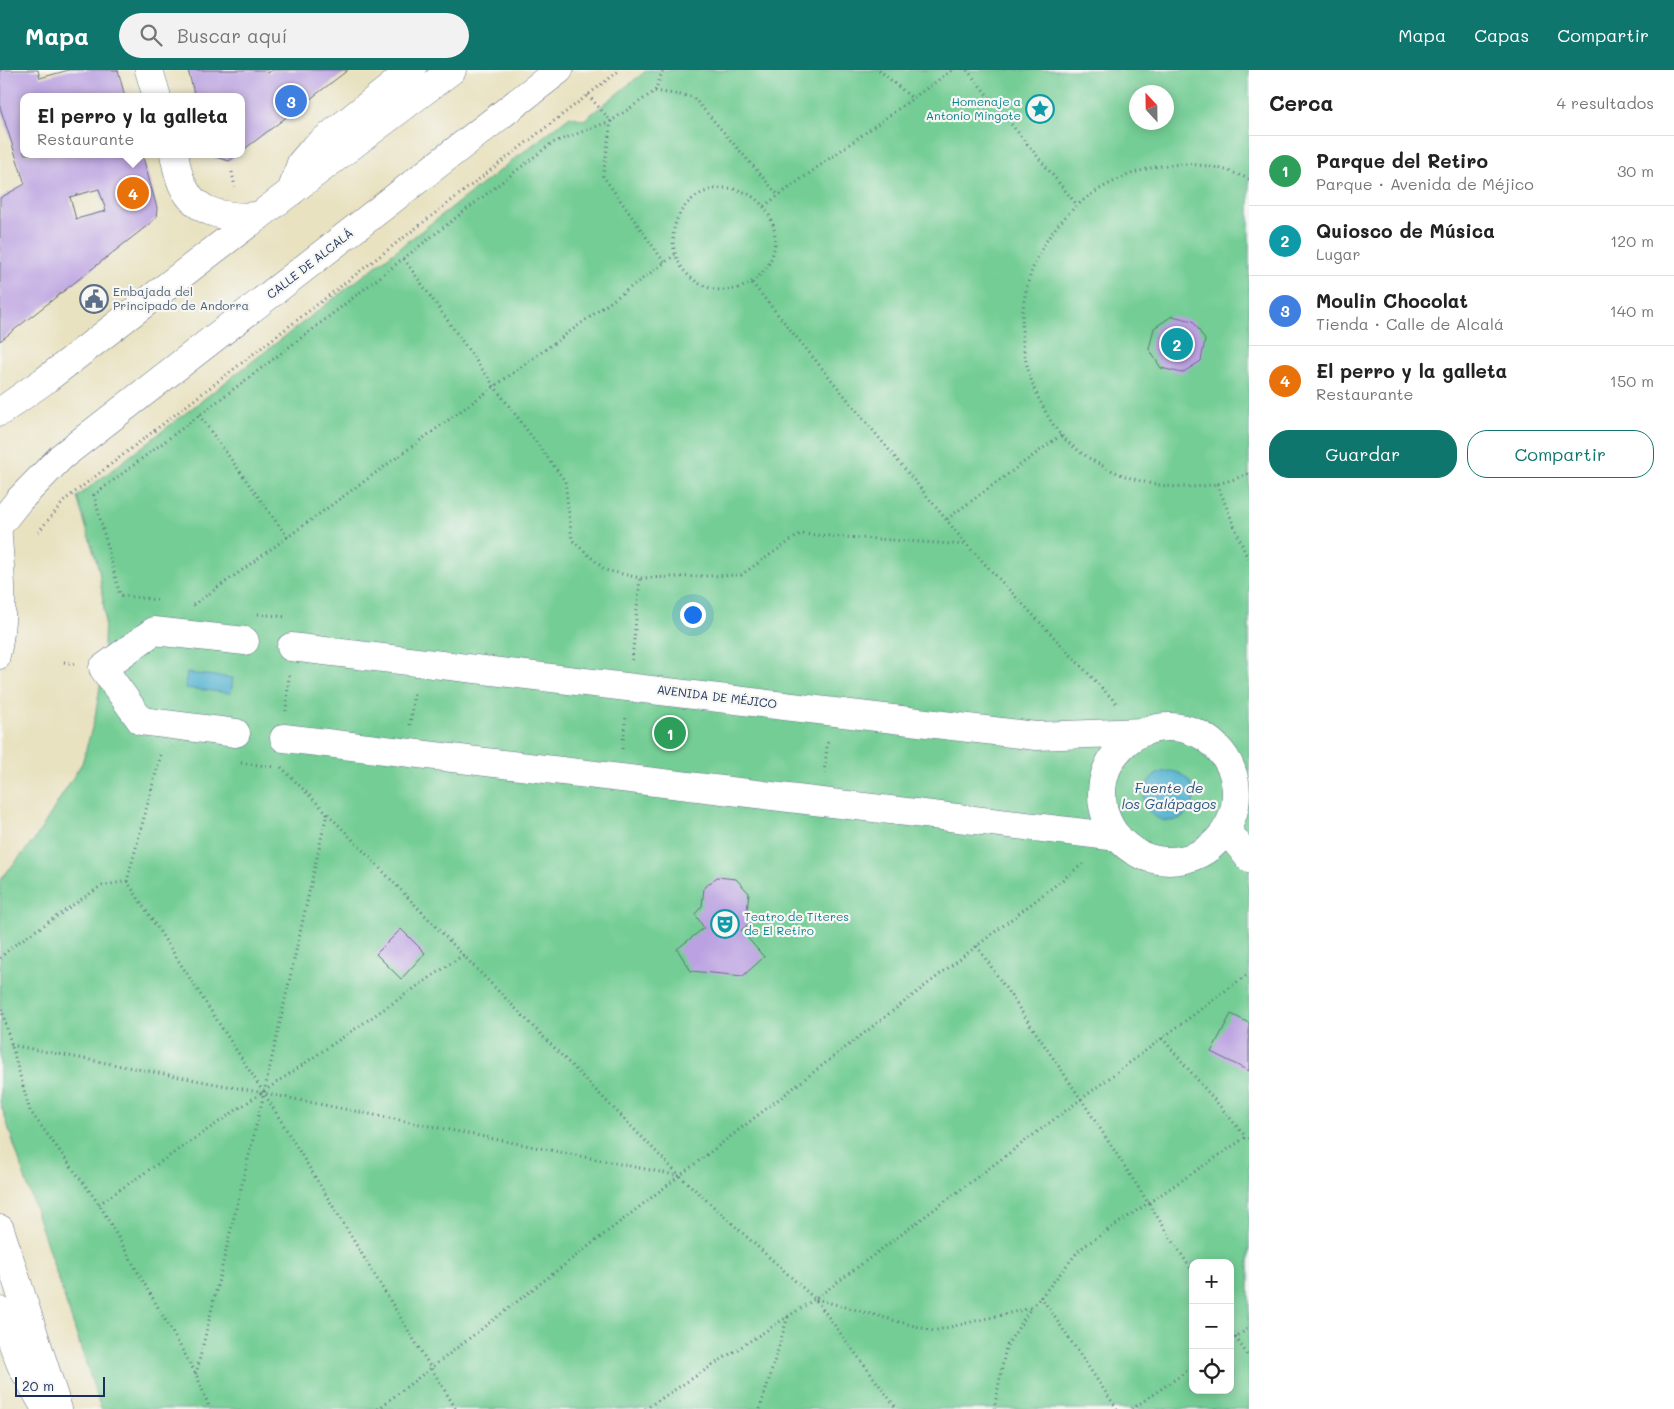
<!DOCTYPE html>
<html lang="es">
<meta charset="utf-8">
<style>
:root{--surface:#fff;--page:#f2f2f2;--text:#222;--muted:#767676;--line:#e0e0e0;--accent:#0f766e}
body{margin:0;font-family:Mali,sans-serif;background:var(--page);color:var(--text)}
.controls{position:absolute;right:15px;bottom:15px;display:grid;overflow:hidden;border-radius:10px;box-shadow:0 2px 12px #0003}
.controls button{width:45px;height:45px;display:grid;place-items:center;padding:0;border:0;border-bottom:1px solid var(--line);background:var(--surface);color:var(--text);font:25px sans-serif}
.compass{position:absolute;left:1129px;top:15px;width:45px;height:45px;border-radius:50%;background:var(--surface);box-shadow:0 2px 12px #0003;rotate:338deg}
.scale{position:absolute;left:15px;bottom:12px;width:90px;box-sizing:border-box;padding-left:5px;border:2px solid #1b2f5e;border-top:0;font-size:14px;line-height:18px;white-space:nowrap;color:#1b2f5e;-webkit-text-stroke:4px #f6f6f2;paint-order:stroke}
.you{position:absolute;left:692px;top:544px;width:18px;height:18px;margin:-12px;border:4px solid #fff;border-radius:50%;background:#1a73e8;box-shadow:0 0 0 8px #1a73e833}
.badge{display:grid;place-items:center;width:32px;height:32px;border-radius:50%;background:var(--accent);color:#fff;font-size:16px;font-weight:700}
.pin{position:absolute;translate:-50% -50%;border:2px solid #fff;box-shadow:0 1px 5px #0006}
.popup{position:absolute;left:20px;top:23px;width:225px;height:65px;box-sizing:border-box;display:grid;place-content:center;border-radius:10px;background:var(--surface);filter:drop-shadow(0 1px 4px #0005);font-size:16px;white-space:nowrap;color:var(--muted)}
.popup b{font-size:19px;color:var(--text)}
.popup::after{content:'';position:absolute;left:50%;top:100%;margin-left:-10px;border:10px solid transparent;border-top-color:var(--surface)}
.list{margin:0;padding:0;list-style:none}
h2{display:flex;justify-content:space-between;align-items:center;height:65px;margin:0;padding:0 20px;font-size:21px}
h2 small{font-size:16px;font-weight:400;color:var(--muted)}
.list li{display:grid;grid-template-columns:32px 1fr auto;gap:15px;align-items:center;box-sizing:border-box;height:70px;padding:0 20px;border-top:1px solid var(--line)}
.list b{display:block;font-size:19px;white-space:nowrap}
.list p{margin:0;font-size:16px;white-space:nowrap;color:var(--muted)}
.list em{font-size:16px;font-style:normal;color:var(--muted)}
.actions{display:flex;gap:10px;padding:15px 20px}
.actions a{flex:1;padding:11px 0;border:1px solid var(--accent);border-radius:20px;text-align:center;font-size:18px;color:var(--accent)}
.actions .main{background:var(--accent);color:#fff}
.icon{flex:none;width:28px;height:28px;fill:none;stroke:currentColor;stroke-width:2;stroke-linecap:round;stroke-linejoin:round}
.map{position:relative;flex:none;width:1249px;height:1339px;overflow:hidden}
header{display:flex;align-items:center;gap:30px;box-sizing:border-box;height:70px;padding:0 25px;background:var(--accent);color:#fff}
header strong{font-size:24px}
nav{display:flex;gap:28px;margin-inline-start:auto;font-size:18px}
.search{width:350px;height:45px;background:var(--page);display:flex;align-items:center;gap:12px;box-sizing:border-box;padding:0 18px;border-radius:28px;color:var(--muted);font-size:19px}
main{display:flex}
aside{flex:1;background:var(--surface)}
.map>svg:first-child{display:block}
.green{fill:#73cd94;stroke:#477e79;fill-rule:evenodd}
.water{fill:#51b2d0;stroke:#367097}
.building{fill:#bba1e1;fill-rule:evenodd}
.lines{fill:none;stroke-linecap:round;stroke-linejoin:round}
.lane-casing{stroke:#636e81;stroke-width:19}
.street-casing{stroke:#636e81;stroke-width:29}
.secondary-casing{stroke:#636e81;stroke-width:29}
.primary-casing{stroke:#636e81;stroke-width:29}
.path{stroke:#636e81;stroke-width:3;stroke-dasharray:1 4;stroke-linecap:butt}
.lane{stroke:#fff;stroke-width:18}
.street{stroke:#fff;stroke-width:28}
.secondary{stroke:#fff;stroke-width:28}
.primary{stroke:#fff;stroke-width:28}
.labels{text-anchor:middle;stroke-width:4.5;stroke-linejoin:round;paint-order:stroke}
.culture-label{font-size:12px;fill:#0d838f;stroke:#f6f6f2;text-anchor:end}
.street-label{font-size:12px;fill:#1b2f5e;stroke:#f6f6f2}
.service-label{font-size:12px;fill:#4e5e75;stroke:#f6f6f2;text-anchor:start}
.water-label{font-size:14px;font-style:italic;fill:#2b5680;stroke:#f6f6f2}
</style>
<header>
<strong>Mapa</strong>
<div class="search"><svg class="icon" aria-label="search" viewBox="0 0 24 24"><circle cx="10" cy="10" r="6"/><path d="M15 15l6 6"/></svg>Buscar aquí</div>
<nav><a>Mapa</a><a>Capas</a><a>Compartir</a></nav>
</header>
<main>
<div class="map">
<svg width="1249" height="1339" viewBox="0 0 1249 1339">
<rect width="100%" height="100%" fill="#f6f6f2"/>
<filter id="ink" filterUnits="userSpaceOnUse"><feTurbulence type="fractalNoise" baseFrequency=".02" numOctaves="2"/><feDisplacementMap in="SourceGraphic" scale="10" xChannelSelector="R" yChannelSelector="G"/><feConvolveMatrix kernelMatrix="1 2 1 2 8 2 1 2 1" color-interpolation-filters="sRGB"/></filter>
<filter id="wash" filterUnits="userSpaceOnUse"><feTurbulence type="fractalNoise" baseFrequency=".0096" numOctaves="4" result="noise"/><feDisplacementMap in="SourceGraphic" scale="20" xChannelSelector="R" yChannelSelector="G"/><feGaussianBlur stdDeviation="1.12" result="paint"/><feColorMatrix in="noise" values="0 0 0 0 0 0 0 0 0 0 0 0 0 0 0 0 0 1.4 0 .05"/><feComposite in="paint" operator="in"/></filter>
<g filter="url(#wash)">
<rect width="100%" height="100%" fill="#e9e2c1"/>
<path class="green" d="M647,0h602v1339h-1148l-101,-307v-222l35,-41 47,-76 13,-46 8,-49 2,-51 -6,-47 -22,-73 493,-381 14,4zM1136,22h30v30h-30zM1193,1193h37v127h-37z"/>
<path class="water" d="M187,603l46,5 -2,15 -46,-5z
M1144 726a25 25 0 1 1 50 0a25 25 0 1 1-50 0Z"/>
<g id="blocks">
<path class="building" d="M0,0h38l2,8 29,-8h49l7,27h-101v57h118l15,54 -1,10 -8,7 -148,116v-143l25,-14 -25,-77zM99,119l7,22 -30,8 -6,-22z
M188,0h79l1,3 4,-3h76l-106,81v-54h-47z
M212,84h26l-9,7 -17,-5z
M1172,246l21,5 12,19 -4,21 -19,12 -21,-5 -12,-19 5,-21z
M717,807l19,2 13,14 -2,19 6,9 -12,9 23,27 -21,19 -52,-5 -14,-22 27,-21 -9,-14 7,-8 2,-18z
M401,859l24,24 -24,26 -25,-25z
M1231,944l18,9v48l-38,-19z"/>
</g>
</g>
<g filter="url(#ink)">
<use href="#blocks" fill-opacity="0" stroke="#636e81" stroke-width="1"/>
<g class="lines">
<defs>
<path id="lane" d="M0,590c12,-43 4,-96 2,-140"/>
<path id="street" d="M149,0l8,27
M174,84c2,10 4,21 8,30 14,32 47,34 77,32
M291,122l10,-29 12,-14 99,-79
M291,577l745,89 107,-4
M1102 724a67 67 0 1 1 134 0a67 67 0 1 1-134 0Z
M236,663l-95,-12 -38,-53 51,-37 91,10
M284,668l834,99
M1226,759l23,29"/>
<path id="secondary" d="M0,1159l58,180
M0,1241l21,54 25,44"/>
<path id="primary" d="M0,342l44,-31 179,-138 229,-173
M0,454l19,-24 42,-43 498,-387"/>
</defs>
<use href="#lane" class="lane-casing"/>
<use href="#street" class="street-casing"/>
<use href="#secondary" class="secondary-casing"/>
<use href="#primary" class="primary-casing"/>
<path class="path" d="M879,0l33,28
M967,0l110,135
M655,21l38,6 86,99
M588,25l23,26
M611,51l-8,55 61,86
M232,102l3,15
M1249,109c-16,-7 -33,-13 -51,-14 -28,-3 -56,3 -81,15 -85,39 -118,135 -78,219 6,12 13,26 22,36 16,18 44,34 67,42 39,14 83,14 121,-4
M673 169a51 51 0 1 1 102 0a51 51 0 1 1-102 0Z
M764,136l188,-136
M404,189l90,127 71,95 7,59 33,30 35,8 101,-3 59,-41 167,11
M752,213l215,262 150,159
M199,345l89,123
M1217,414l32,78
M947,449l114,-84
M38,462l28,-33 554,-429
M157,530l-37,-5 -26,-100 215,-163 243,-189 59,-22 44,-30 8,-21
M193,535l41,-29 441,-321
M258,544l29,3
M632,590l8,-82
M64,592l12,2
M286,641l3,-36
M410,655l4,-33
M622,679l4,-33
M241,693l33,4
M824,703l4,-34
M328,744l135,141 217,221 135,123 82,110
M127,811l137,212 192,316
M977,876l104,153 112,173
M0,888l13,-12 88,-60 26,-5 34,-127h-3
M0,934l30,107 69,93 97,170 14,35
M1162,968l84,99
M11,975l253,48 416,83
M99,1134l364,-249
M816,1229l117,32 98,-23
M1230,1259l19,28
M1230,1271l19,-13
M196,1304l68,-281 63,-280 -46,-46
M378,1339l706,-546
M645,1339l170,-110 434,-326
M760,1339l28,-93
M994,1339l12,-62 25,-39 10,-11
M1117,1339l-76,-112 39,-48 166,-112 3,1
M1132,1339l61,-42"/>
<use href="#lane" class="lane"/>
<use href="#street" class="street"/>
<use href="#secondary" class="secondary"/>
<use href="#primary" class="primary"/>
</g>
</g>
<defs>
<symbol id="sight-ring" viewBox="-11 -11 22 22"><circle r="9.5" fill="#f6f6f2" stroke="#0f9aa8" stroke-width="1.5"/><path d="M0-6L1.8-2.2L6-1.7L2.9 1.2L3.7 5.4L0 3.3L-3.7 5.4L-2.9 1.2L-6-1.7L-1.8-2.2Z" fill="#0f9aa8"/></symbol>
<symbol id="civic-ring" viewBox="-11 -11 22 22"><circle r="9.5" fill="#f6f6f2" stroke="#5c6f8a" stroke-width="1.5"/><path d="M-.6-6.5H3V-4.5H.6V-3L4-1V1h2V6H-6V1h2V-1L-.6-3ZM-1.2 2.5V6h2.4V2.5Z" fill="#5c6f8a"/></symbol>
<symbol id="theatre-ring" viewBox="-11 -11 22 22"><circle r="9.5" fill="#f6f6f2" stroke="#0f9aa8" stroke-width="1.5"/><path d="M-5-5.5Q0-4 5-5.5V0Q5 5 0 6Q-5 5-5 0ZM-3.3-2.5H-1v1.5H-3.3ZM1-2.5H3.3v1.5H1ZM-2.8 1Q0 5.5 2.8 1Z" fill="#0f9aa8"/></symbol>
</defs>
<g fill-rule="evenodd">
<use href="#sight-ring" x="1024" y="23" width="32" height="32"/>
<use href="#civic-ring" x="78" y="213" width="32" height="32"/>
<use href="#theatre-ring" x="709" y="838" width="32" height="32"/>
</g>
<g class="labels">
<g class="culture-label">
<text x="1021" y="36">Homenaje a<tspan x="1021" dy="14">Antonio Mingote</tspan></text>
<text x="744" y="851" text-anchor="start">Teatro de Títeres<tspan x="744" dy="14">de El Retiro</tspan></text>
</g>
<g class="street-label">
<text transform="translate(310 194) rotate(-38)" y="4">CALLE DE ALCALÁ</text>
<text transform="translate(717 627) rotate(7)" y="4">AVENIDA DE MÉJICO</text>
</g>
<g class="service-label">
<text x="113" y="226">Embajada del<tspan x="113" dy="14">Principado de Andorra</tspan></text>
</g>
<g class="water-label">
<text x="1169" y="723">Fuente de<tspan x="1169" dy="16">los Galápagos</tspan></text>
</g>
</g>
</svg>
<div class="controls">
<button>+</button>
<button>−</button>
<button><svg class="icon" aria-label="locate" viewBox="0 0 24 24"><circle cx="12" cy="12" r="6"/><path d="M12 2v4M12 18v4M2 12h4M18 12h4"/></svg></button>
</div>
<svg class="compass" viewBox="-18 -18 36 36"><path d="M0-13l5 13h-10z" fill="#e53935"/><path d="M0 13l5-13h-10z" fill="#767676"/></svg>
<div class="scale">20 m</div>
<div class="you"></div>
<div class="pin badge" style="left:670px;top:663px;background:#2e9e5b">1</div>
<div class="pin badge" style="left:1177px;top:274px;background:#0f9aa8">2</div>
<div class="pin badge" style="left:291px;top:31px;background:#3f7fe0">3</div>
<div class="pin badge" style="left:133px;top:123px;background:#e8710a">4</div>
<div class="popup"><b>El perro y la galleta</b>Restaurante</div>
</div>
<aside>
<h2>Cerca<small>4 resultados</small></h2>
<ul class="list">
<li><span class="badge" style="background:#2e9e5b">1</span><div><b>Parque del Retiro</b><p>Parque · Avenida de Méjico</p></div><em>30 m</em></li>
<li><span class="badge" style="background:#0f9aa8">2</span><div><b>Quiosco de Música</b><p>Lugar</p></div><em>120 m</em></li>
<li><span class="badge" style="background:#3f7fe0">3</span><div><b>Moulin Chocolat</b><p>Tienda · Calle de Alcalá</p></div><em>140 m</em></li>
<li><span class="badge" style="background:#e8710a">4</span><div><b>El perro y la galleta</b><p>Restaurante</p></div><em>150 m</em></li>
</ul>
<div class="actions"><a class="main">Guardar</a><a>Compartir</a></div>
</aside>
</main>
